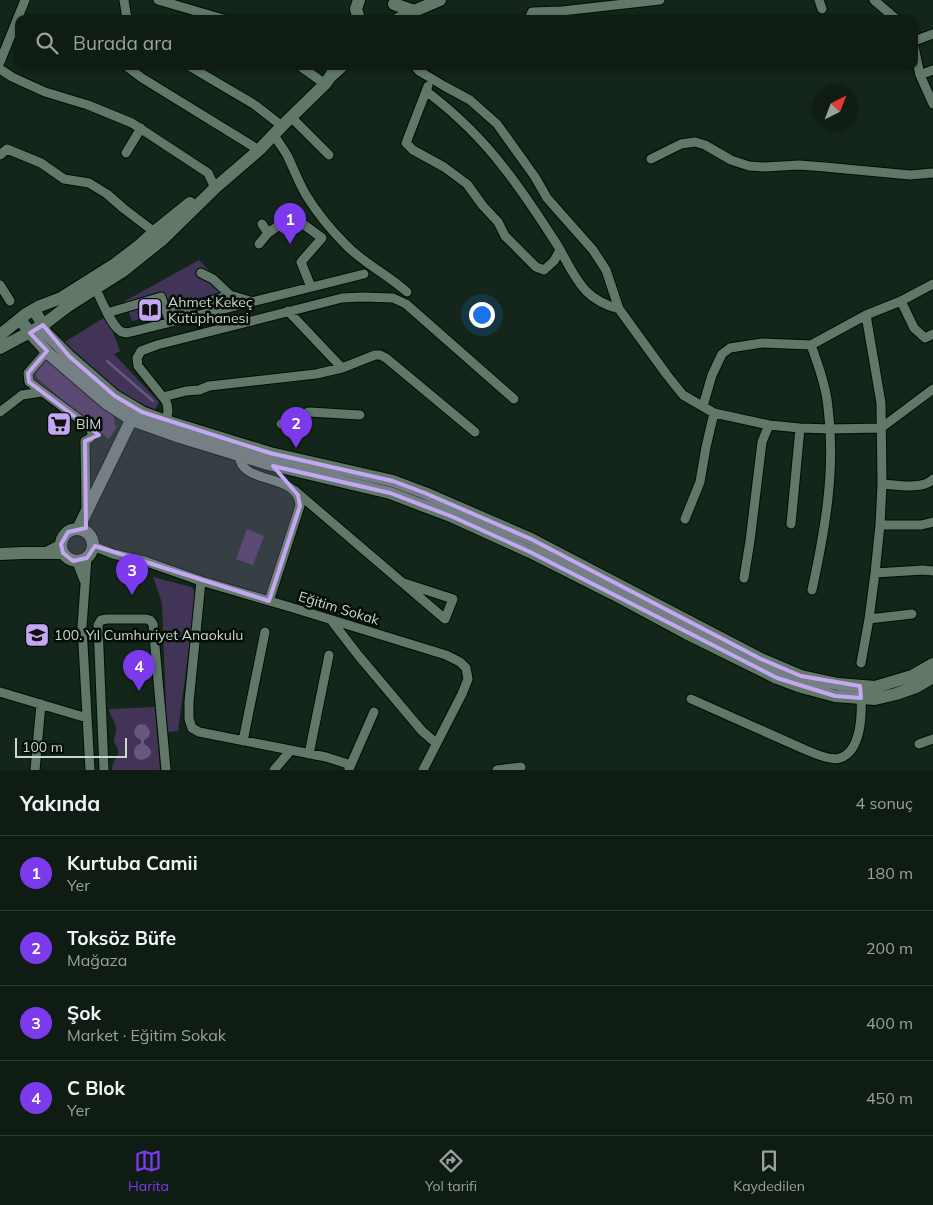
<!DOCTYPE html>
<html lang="tr">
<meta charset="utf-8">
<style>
:root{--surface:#0e1c13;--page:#17251c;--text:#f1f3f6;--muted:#9ba1a0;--line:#2e3a33;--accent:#7c3aed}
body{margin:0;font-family:Mulish,sans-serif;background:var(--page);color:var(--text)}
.compass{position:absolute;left:813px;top:85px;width:45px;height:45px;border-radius:50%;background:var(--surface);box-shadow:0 1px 4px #0004;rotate:42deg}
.scale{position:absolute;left:15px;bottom:12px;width:112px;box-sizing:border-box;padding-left:5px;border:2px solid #cbd6ce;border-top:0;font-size:14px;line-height:18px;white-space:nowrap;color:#cbd6ce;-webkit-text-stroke:4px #050d07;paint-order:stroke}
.you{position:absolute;left:481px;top:314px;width:18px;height:18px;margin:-12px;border:4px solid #fff;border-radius:50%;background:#1a73e8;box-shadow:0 0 0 8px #1a73e833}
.badge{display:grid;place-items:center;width:32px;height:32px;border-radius:50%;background:var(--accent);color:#fff;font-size:16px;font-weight:700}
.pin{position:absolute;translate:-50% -41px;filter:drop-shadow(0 1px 2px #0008)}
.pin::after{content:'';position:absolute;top:26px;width:18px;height:15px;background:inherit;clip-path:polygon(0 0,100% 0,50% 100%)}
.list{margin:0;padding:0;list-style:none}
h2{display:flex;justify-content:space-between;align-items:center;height:65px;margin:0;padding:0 20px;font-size:21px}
h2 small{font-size:16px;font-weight:400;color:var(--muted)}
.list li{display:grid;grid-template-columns:32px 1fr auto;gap:15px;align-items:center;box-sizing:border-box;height:75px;padding:0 20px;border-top:1px solid var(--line)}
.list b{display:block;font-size:19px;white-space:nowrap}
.list p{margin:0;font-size:16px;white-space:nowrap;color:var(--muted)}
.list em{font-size:16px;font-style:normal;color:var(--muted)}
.icon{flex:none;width:28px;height:28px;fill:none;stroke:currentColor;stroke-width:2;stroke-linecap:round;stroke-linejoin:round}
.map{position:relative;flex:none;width:933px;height:770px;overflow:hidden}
.search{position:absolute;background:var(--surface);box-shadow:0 1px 4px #0004;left:15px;right:15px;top:15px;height:55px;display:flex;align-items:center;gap:12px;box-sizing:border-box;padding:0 18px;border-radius:10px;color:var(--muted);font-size:19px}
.sheet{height:365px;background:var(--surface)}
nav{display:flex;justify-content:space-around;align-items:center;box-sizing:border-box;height:70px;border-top:1px solid var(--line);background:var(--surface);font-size:14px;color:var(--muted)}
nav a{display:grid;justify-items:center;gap:2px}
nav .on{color:var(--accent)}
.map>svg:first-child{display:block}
.green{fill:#413456}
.water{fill:#675882}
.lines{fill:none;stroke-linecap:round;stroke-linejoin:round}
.stream{stroke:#675882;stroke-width:2.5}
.street-casing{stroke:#010e05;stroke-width:11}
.secondary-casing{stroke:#010e05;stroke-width:14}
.street{stroke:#617768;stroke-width:9}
.secondary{stroke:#617768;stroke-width:12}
.marked{fill:#c3a7f2;fill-opacity:0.2;stroke:#c3a7f2;stroke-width:4;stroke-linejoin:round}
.labels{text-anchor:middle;stroke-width:5;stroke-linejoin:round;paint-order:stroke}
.poi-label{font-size:14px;fill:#cbd6ce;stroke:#050d07;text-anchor:start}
.street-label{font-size:14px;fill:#cbd6ce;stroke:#050d07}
</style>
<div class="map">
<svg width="933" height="770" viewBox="0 0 933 770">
<rect width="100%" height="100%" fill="#132619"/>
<path class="green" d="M199,260l35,37 -102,24 -7,-20z
M107,316l13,35 -6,3 45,48 -4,8 -26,-13 -29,-19 -37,-35z
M48,359l65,55 3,14 -7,11 -71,-60 -2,-3v-3z
M247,529l17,7 -11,29 -17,-6z
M153,577l38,10 2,2 3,6 -18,136 -11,1 -5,-129z
M127,663h26v12l-25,1z
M155,707l5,63h-48c0,-9 6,-11 6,-19 0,-4 -4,-7 -4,-11 0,-6 4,-8 1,-16 -2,-6 -5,-8 -6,-15z"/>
<path class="water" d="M141,724l5,1 4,6 -1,6 -5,3v4c20,10 -9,25 -10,8 0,-5 3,-7 7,-9v-3c-9,-3 -9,-13 0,-16z"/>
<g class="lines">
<path class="stream" d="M107,361l46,40"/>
<defs>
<path id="street" d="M124,0l3,19
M158,0l65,19
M819,0l3,9
M874,0l22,19
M529,19l3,-7 30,-1 98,-11
M914,41l19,-7
M914,47l6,28 13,29
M0,62l25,-62
M126,66l16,12 117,72
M189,66l66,39 27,21
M300,66l25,18
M415,66l4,5 25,15 26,14 27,24 38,53 12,21 46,52 13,20 13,39 48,66 16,20 31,18 55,12 31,3 30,1 51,-1 52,-39
M0,69l12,8 33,15 43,13 44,18 76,50 7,15
M920,75l13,-5
M428,86l-22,57 7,7 31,17 23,17 16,22 15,16 7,14 31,31 8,3 10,-9 6,-11
M426,91c29,22 56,48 78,77 20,25 37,52 54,78 9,16 16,32 28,45 9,9 22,15 33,18
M291,117l38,38
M274,135c4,7 10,14 14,22 6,13 11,26 18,38 11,18 26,36 41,51 18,18 41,29 60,46
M126,153l15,-25
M0,155l7,-6 34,14 23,16 25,4 18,11 16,14 34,26
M651,159l30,-15 14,-2 10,3 26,15 18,6 16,1 34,-2 26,2 85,8 23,-2
M262,224l6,9 24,-17 30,22 -21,24 10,25
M259,244l9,-11
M201,273l12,6 17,16 23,7
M93,283c6,12 17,40 26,47 3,3 4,2 8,3l237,-59
M0,285l10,16
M901,301l13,27 11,10 8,-4
M288,311l54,57
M107,313l54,-16 9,25
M167,314l63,-19
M811,345c7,20 15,41 17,62 8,62 -3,123 -16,183
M47,351l-19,22 1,9 58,43 5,7c1,5 -3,7 -7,9l1,69
M163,397l23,-6 13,-1 10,-4 107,-12 26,-6 33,-13h5l6,3 89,74
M703,406l9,-31 10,-21 8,-6 32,-5 49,2 55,-30 35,-14 32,-17
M0,412l22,-17 20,-3
M166,421c2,-8 3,-12 0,-20l-28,-35 -1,-8 4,-7 16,-6 185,-47 20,-1 31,1 13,6 108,95
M281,424l28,-12 51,3
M298,433l3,-18
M239,455c2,32 60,16 61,51l-31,95
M882,484c15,1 41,6 51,-5
M294,490l151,129 8,-20 -49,-16
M685,519l15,-37 6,-35 8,-34
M791,524l9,-96
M880,525h41l12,-3
M93,546l20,8 31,7 57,20 89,26 156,48 14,7 6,6 2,11 -6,15 -39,76
M45,552l16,-8
M87,558l-5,68 8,144
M77,562l7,18
M875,573l48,-3 10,1
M744,578l6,-37 12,-99 7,-17
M201,581l-12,121v17l3,9 7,4 127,25 25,8
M869,619l43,-5
M331,620l27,35 64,76 14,12
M861,663l8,-44 6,-46 5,-48 2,-41 -1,-81 -15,-88
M0,692l87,26
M691,699l115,51c9,4 26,11 34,8 22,-7 22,-46 21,-64
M243,741l22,-109
M919,744l14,-5
M309,754l20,-99
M349,769l25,-57
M35,770l6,-66
M104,770l-6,-145 3,-5 6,-1h39l4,1 3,4 13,146
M274,770l17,-20
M497,770l24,-3 -1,3"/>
<path id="secondary" d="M359,0l-3,9 3,10
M394,4l20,7 -16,8
M414,11l26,-11
M336,66l-6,11 12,-11
M34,310l9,15 2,7 24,24 46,40 27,16 24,9 104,32 123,28 32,12 106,46 230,120 40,17 37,8 37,3 37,-11 21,-12
M20,319l10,14 18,20 58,50 26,17 48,17 88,27 122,29 63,24 77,35 91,46 65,35 91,45 21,8 37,10 40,3 21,-5 20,-7 17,-10
M0,335l26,-21 14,-8 21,-8 54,-34 25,-19 14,-13 36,-29
M0,348l43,-23 25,-19 55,-35 40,-32 52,-51 44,-38 23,-24 43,-42 5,-7
M61 545a16 16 0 1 1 32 0a16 16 0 1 1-32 0Z
M78,529l57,-117
M0,554l23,-1h40"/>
</defs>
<use href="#street" class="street-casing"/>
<use href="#secondary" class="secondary-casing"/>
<use href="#street" class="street"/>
<use href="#secondary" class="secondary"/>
</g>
<path class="marked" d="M43,325l26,31 46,40 27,16 128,41 123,28 32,12 106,46 230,120 40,17 59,10 1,12 -26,-2 -58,-18 -247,-126 -77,-35 -63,-24 -117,-27 25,29 2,11 -31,95 -174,-55 -8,12 -14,3 -10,-8 -2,-9 7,-12 18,-4 -1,-87 14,-6 -70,-53 -1,-9 19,-22 -17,-18z"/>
<defs>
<symbol id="library-square" viewBox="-11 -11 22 22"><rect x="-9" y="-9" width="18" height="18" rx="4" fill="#c3a7f2" stroke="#050d07"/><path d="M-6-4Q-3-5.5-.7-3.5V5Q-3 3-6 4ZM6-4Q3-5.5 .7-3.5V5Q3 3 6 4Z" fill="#111"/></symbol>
<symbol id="supermarket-square" viewBox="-11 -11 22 22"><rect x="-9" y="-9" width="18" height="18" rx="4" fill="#c3a7f2" stroke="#050d07"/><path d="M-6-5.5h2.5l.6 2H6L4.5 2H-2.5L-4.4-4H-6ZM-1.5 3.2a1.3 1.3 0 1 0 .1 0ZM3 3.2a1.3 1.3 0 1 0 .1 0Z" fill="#111"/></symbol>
<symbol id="school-square" viewBox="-11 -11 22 22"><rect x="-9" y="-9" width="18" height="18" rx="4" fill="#c3a7f2" stroke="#050d07"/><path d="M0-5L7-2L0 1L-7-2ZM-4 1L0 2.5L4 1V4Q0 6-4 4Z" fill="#111"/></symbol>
</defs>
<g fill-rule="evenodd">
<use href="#library-square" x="136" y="296" width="28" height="28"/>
<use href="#supermarket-square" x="45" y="410" width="28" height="28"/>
<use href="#school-square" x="23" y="621" width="28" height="28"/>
</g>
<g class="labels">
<g class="poi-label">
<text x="168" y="307">Ahmet Kekeç<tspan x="168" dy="16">Kütüphanesi</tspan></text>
<text x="76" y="429">BİM</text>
<text x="54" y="640">100. Yıl Cumhuriyet Anaokulu</text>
</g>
<g class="street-label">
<text transform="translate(339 608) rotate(17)" y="5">Eğitim Sokak</text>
</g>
</g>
</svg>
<svg class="compass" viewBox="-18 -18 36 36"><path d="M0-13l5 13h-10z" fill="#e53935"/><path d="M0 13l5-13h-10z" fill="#9ba1a0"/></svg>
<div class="scale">100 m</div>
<div class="you"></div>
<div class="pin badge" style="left:290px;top:244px">1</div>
<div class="pin badge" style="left:296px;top:448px">2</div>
<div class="pin badge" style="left:132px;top:595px">3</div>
<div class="pin badge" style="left:139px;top:691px">4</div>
<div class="search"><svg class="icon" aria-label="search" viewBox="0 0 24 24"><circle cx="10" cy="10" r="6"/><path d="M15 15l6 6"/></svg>Burada ara</div>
</div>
<section class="sheet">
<h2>Yakında<small>4 sonuç</small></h2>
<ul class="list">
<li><span class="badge">1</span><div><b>Kurtuba Camii</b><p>Yer</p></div><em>180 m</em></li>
<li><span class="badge">2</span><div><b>Toksöz Büfe</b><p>Mağaza</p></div><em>200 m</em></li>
<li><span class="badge">3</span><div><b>Şok</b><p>Market · Eğitim Sokak</p></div><em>400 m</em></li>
<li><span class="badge">4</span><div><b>C Blok</b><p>Yer</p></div><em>450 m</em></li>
</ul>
</section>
<nav>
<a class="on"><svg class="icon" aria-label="map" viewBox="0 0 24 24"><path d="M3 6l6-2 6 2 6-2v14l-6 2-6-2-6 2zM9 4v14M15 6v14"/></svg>Harita</a>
<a><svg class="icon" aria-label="directions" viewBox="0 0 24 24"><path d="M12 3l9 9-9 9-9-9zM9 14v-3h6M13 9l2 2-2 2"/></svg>Yol tarifi</a>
<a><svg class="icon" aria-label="saved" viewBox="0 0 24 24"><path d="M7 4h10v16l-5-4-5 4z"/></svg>Kaydedilen</a>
</nav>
